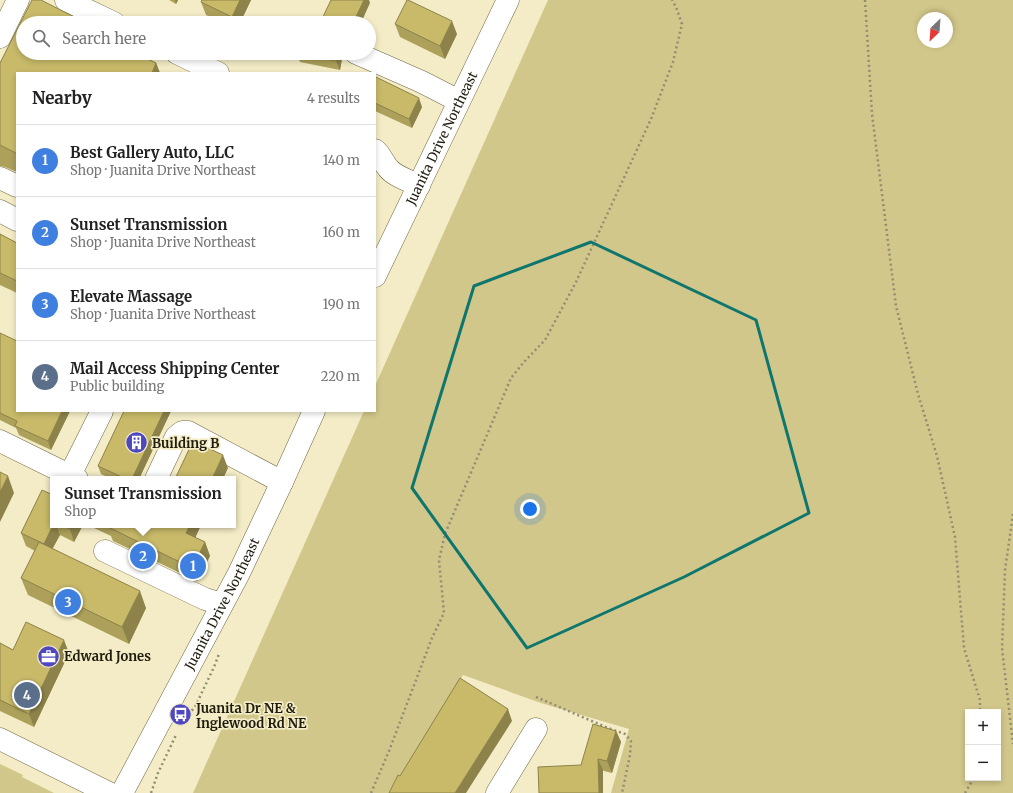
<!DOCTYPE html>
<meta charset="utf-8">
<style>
:root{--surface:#fff;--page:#f2f2f2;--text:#222;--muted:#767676;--line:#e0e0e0;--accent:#4e47be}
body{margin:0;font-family:Merriweather,serif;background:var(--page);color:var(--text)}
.controls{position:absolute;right:12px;bottom:12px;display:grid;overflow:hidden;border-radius:0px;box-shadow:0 2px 6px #0003}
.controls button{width:36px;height:36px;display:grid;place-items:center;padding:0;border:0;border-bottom:1px solid var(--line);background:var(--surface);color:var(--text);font:20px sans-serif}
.compass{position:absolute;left:917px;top:12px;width:36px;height:36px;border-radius:50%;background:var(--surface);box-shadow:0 2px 6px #0003;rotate:205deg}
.you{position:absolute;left:530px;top:509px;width:14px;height:14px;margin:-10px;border:3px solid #fff;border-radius:50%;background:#1a73e8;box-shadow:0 0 0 6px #1a73e833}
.badge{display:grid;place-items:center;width:26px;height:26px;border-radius:50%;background:var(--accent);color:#fff;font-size:13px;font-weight:700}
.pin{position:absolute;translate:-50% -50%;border:2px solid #fff;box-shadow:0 1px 4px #0006}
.popup{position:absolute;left:50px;top:476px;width:186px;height:52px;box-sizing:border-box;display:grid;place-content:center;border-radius:0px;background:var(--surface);filter:drop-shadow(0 1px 3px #0005);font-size:13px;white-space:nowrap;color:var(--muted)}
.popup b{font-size:15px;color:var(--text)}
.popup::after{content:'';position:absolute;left:50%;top:100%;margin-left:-8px;border:8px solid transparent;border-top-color:var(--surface)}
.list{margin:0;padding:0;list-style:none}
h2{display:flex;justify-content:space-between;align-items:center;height:52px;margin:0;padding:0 16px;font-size:17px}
h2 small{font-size:13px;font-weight:400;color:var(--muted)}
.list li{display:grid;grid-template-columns:26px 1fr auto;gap:12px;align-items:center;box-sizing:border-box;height:72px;padding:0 16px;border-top:1px solid var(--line)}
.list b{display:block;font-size:15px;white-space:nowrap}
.list p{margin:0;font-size:13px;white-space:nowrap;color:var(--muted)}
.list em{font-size:13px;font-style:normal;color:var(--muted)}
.icon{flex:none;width:22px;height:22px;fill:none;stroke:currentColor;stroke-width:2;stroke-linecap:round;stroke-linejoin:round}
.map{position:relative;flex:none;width:1013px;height:793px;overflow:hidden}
.search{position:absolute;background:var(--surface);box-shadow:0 2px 6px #0003;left:16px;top:16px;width:360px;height:44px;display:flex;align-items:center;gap:10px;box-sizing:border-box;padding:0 14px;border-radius:22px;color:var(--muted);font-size:15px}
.panel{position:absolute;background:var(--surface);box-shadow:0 2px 6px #0003;left:16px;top:72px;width:360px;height:340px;border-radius:0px}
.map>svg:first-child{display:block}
.green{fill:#d2c78a;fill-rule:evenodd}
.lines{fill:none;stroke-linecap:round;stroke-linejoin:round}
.minor-casing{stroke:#6e6845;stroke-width:23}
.major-casing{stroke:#6e6845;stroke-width:23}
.path{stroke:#928d72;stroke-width:2.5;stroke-dasharray:2 3;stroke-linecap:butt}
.minor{stroke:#fff;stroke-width:22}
.major{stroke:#fff;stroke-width:22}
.wall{fill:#aca05a}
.shaded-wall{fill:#8c824a}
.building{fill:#c8ba69;stroke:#8c824a}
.marked{fill:none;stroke:#0f766e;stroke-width:3;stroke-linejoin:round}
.labels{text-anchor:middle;stroke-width:3.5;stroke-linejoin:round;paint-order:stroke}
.street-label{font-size:13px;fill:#1f1c0e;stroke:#f3ecc6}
.poi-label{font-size:13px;font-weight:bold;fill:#1f1c0e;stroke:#f3ecc6;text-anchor:start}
</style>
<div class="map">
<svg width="1013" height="793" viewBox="0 0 1013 793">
<rect width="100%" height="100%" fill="#f3ecc6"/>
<path class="green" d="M548,0h465v793h-402l18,-64 -88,-26 -78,-28 -72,118h-198l171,-382h11v-25zM923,18h24v24h-24zM968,712h30v66h-30z
M0,764l23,11 -1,2 32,16h-54z"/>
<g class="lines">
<defs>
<path id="minor" d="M66,0l48,23
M0,37l18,-37
M177,53l41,20
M356,53l66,29 37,19
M375,150c6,5 8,12 13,18 6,8 22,13 31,18
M0,178l17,8
M0,211l17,9
M0,441l77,38
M70,475l32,-64
M156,479l20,-42 6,-5h6l94,50
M105,551l100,48 17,5
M497,793l39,-64"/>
<g id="major">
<path id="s1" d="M375,276l133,-276"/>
<path d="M0,739l109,54"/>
<path id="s2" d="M122,793l117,-220 43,-91 32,-71"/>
</g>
</defs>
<use href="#minor" class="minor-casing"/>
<use href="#major" class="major-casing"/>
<path class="path" d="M865,0l7,114 24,192 22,88 19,62 18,81 9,111 16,52v12
M1013,514l-8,56 -3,78 11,96
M536,697l72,31 17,6 6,7 -1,14 -8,38
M185,718l10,-11 19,-40 5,-13
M151,793l7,-20 18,-38
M371,793l18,-42 43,-113 12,-25 -5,-53 6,-26 66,-156 12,-15 22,-23 31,-58 75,-163 22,-57 9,-38 -6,-17 -4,-7
M965,793l9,-15"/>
<use href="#minor" class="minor"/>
<use href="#major" class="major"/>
</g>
<path class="wall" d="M169,0h9l-2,4z
M251,0l-11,23h-18l-16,-8 -5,-13z
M23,23l133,40 4,10h-143v99l-12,-5 -5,-1v-103z
M395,24l62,10 -12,25 -45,-22z
M297,53h46l-3,17 -40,-8z
M375,79l47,28 -10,21 -37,-17z
M0,234l17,9v50l-17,-8z
M0,333l70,78 -19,39 -32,-15 -3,-7 -16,-8z
M171,411l-32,68h-28l-10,-5 -3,-8z
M53,525h30l-9,17 -14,-7 -8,14 94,59 -17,36 -101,-49 -7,-17 14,-27 -9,-5 -5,-13z
M93,525h108l-6,13 10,4 5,14 -13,25 -84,-40 -2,-5 -17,-8z
M0,643l13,7 56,3 -35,74 -34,-16z
M616,731l5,11 -9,31 -31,-8z"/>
<path class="shaded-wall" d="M175,0h3l-2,4z
M240,0h11l-11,23h-6l-2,-6z
M364,0h5l1,3 -9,20h-8z
M452,21l5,13 -12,25 -5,-13z
M338,53h5l-3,17 -4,-9z
M156,63l4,10h-8z
M419,98l3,9 -10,21 -3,-9z
M62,411h8l-19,39 -3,-9z
M164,411h7l-32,68h-7z
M223,455l5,13 -5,11h-11z
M8,476l6,17 -14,29v-30z
M53,525h3l4,10 -12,22 -4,-13z
M72,525h11l-9,17 -4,-13z
M190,525h11l-10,22 -5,-14z
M205,542l5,14 -13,25 -5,-13z
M140,591l6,17 -17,36 -7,-17z
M64,640l5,13 -35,74 -5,-13z
M508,709l4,12 -46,72h-11z
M616,731l5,11 -9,31 -5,-12z
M598,759l5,11v23h-4z"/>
<path class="building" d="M32,0h9l41,21 -1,2h-58v30h112l21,10 -4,10h-135v81l-3,-2 -14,-7v-82z
M202,0h38l-8,17 -31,-15z
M331,0h33l-11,23h-33z
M407,0h1l44,21 -12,25 -45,-22z
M297,53h41l-2,8 -39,-7z
M376,77l43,21 -10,21 -34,-16v-24z
M0,234l17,9v38l-17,-8z
M0,333l17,8v70h45l-14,30 -33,-15 2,-5 -17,-8z
M124,411h40l-32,68h-6l-28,-13z
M193,441l30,14 -11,24h-37z
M0,472l8,4 -8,16z
M42,490l11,5v30l-9,19 -23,-11z
M62,525h10l-2,4z
M109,525h81l-4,8 19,9 -13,26 -84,-41z
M39,542l101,49 -18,36 -101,-49z
M26,622l38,18 -35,74 -29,-14v-57l13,7z
M460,678l48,31 -53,84h-66l9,-18 2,1z
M593,724l23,7 -9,30 -9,-2 1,34h-60l-1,-26 43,-2z"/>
<path class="marked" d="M591,242l165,78 53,193 -125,64 -157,71 -115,-160 62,-202z"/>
<defs>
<symbol id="building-disc" viewBox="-11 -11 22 22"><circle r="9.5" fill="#4e47be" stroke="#f3ecc6"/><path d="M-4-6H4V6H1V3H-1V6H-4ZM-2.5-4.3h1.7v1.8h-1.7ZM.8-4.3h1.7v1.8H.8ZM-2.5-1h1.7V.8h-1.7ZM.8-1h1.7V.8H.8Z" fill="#fff"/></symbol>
<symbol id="office-disc" viewBox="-11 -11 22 22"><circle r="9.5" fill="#4e47be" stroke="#f3ecc6"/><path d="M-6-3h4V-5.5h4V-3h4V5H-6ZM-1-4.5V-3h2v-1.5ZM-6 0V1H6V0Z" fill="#fff"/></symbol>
<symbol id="bus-disc" viewBox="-11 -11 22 22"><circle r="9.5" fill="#4e47be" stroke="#f3ecc6"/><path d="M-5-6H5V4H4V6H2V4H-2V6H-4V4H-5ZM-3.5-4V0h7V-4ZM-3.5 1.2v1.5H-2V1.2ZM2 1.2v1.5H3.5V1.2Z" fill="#fff"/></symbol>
</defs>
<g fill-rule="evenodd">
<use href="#building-disc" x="124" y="430" width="25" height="25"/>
<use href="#office-disc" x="36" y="644" width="25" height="25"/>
<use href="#bus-disc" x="168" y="702" width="25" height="25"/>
</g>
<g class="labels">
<g class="street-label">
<text dy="5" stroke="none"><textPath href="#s1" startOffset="153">Juanita Drive Northeast</textPath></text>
<text dy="5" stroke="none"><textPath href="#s2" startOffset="214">Juanita Drive Northeast</textPath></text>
</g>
<g class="poi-label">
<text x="152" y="448">Building B</text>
<text x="64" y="661">Edward Jones</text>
<text x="196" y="713">Juanita Dr NE &amp;<tspan x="196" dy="15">Inglewood Rd NE</tspan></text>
</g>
</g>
</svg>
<div class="controls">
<button>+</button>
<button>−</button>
</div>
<svg class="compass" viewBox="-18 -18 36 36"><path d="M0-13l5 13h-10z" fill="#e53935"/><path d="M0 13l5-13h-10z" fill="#767676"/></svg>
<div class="you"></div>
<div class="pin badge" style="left:193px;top:566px;background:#3f7fe0">1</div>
<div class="pin badge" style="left:143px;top:556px;background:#3f7fe0">2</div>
<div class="popup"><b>Sunset Transmission</b>Shop</div>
<div class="pin badge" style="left:68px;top:602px;background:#3f7fe0">3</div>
<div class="pin badge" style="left:27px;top:695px;background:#5c6f8a">4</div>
<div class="search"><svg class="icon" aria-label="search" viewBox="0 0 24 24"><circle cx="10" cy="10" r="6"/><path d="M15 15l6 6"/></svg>Search here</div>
<section class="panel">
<h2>Nearby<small>4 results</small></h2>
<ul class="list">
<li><span class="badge" style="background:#3f7fe0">1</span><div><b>Best Gallery Auto, LLC</b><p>Shop · Juanita Drive Northeast</p></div><em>140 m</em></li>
<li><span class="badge" style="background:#3f7fe0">2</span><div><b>Sunset Transmission</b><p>Shop · Juanita Drive Northeast</p></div><em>160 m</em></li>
<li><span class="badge" style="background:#3f7fe0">3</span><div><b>Elevate Massage</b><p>Shop · Juanita Drive Northeast</p></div><em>190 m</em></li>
<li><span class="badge" style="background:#5c6f8a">4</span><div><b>Mail Access Shipping Center</b><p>Public building</p></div><em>220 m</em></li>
</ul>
</section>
</div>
